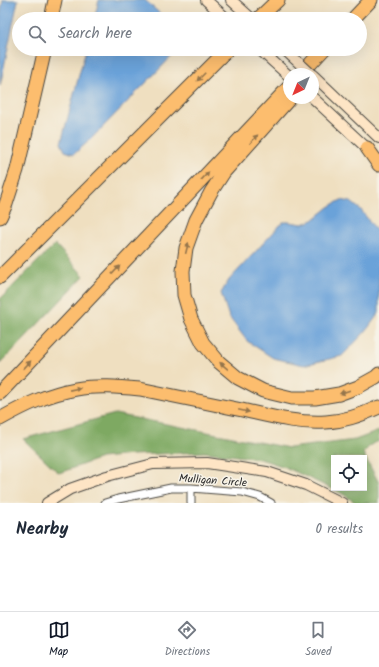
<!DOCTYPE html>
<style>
:root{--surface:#fff;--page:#f2f2f3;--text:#1f2937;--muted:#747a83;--line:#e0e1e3;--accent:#111827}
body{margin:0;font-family:Kalam,sans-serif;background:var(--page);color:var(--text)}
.controls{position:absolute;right:12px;bottom:12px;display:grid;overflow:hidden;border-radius:0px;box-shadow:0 4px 16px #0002}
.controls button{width:36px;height:36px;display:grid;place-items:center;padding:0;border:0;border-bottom:1px solid var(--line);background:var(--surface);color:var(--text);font:20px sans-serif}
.compass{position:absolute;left:283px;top:68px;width:36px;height:36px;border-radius:50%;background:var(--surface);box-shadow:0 4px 16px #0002;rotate:223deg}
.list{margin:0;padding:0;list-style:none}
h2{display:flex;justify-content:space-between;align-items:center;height:52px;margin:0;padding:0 16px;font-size:17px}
h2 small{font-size:13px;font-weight:400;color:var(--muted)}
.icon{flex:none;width:22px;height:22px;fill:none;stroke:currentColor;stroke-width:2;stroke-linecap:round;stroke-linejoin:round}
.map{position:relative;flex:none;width:379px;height:503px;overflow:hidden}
.search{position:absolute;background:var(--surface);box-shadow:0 4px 16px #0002;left:12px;right:12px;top:12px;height:44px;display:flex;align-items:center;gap:10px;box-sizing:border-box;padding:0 14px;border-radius:22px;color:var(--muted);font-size:15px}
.sheet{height:108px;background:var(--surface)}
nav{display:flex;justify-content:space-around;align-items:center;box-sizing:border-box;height:56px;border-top:1px solid var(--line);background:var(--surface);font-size:11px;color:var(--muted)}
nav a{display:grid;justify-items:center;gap:2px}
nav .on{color:var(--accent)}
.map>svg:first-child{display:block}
.forest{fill:#7ea962;stroke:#546a46;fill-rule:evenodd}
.water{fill:#6ba2d9;stroke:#4b6682}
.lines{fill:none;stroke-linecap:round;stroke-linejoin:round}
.street-casing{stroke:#484641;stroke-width:9}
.secondary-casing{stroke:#484641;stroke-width:12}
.highway-casing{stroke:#484641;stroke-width:15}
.street{stroke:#fff;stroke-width:7}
.secondary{stroke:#fee5c5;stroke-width:10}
.highway{stroke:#fcbd6e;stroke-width:13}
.secondary-bridge-casing{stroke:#484641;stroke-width:12;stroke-linecap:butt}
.secondary-bridge{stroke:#fee5c5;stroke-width:10}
.oneway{fill:#94744c}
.labels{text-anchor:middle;stroke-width:3;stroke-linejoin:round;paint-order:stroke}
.street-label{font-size:11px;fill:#2b2b2b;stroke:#f7f3e8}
</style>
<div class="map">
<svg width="379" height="503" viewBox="0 0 379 503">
<rect width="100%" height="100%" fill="#f7f3e8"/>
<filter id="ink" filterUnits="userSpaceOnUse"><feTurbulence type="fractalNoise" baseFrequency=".025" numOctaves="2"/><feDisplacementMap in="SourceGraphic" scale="8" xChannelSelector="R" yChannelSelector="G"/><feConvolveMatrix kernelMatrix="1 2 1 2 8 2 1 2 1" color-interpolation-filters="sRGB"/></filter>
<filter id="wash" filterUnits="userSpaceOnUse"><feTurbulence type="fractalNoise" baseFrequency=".012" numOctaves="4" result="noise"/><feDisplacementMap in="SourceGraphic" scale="16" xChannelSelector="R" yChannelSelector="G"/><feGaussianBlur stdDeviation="0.9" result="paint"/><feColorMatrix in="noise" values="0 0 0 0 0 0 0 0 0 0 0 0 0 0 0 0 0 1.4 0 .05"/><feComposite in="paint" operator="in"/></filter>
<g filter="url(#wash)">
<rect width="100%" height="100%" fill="#efdfc0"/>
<path class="forest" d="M55,244l29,32 -84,88v-65z
M115,414l174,34 66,-8 24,-9v10l-7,3 -9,9 16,30v20h-23l-13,-9 -58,-27 -25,-8 -55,-7 -73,3 -31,3 -42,15 -36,-34zM334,458h30v30h-30z"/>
<path class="water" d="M3,0h15l-18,86v-70z
M99,0h46l21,19h-72z
M86,49h93l-90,92 -15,13 -9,-3 -4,-8z
M341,200l10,2 10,8 18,24v79l-13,18 -24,25 -38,9 -31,-7 -26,-17 -18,-24 -8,-24 8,-13 54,-58h7l6,1 7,1 10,-4 16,-13z"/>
</g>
<g filter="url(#ink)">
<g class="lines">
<defs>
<path id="street" d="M105,503l13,-4 53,-11h20l51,4 18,5 11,6
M191,503v-15"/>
<path id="secondary" d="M206,0l21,19
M231,0l21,19
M259,49l30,27
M313,75l66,63
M313,98l58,54
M47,503l23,-14 37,-13 46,-12 54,-1 60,9 39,13 36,18"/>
<path id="highway" d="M51,19l4,-19
M258,19l20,-19
M353,19l18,-19
M301,74l23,-25
M290,98l-66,74 -13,20 -15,28 -10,28 -3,23 1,24 7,24 12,24 16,19 19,16 25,13 29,7h23l24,-4 19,-7 18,-10 3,-3
M367,148l12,17
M0,217l6,-13 11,-34 28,-121
M0,277l228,-228
M0,393l289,-306
M0,419c25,-14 48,-25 76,-30 21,-4 43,-2 64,0 34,7 68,14 102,21 27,6 56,14 84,12 19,-1 36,-7 53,-15"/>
</defs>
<use href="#street" class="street-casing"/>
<use href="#secondary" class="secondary-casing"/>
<use href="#highway" class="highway-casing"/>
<use href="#street" class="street"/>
<use href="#secondary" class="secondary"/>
<use href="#highway" class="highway"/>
<defs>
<path id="secondary-bridge" d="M284,49l27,25"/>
</defs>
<use href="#secondary-bridge" class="secondary-bridge-casing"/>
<use href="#secondary-bridge" class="secondary-bridge"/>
</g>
<defs><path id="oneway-solid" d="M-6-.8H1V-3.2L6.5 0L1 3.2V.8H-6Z"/></defs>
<g class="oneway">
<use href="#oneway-solid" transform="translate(201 77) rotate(135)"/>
<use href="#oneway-solid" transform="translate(254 139) rotate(-48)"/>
<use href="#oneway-solid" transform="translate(205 176) rotate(-47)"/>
<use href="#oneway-solid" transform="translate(187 248) rotate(-76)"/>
<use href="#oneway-solid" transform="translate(116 270) rotate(-47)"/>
<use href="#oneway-solid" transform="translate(27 365) rotate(-47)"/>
<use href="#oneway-solid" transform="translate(224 366) rotate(-139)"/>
<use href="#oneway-solid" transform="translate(75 389) rotate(-11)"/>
<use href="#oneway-solid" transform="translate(345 392) rotate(161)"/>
<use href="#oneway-solid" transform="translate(244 411) rotate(12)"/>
</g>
</g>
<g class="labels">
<g class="street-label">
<text transform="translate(213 480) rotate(4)" y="4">Mulligan Circle</text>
</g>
</g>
</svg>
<div class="controls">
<button><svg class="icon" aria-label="locate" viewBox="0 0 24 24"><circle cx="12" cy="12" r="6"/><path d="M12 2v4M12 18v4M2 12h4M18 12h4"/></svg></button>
</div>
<svg class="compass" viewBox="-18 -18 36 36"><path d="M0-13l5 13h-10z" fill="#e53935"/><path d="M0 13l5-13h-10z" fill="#747a83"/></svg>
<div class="search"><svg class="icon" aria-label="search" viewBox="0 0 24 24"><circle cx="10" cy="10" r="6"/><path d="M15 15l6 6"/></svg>Search here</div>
</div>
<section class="sheet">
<h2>Nearby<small>0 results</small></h2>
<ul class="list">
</ul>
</section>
<nav>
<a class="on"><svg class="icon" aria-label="map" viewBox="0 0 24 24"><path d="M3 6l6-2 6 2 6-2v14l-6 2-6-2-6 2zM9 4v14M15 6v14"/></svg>Map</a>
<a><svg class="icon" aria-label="directions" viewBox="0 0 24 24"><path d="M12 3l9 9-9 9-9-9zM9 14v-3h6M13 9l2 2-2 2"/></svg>Directions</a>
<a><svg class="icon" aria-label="saved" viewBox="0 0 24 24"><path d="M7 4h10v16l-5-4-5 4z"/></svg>Saved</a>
</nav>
